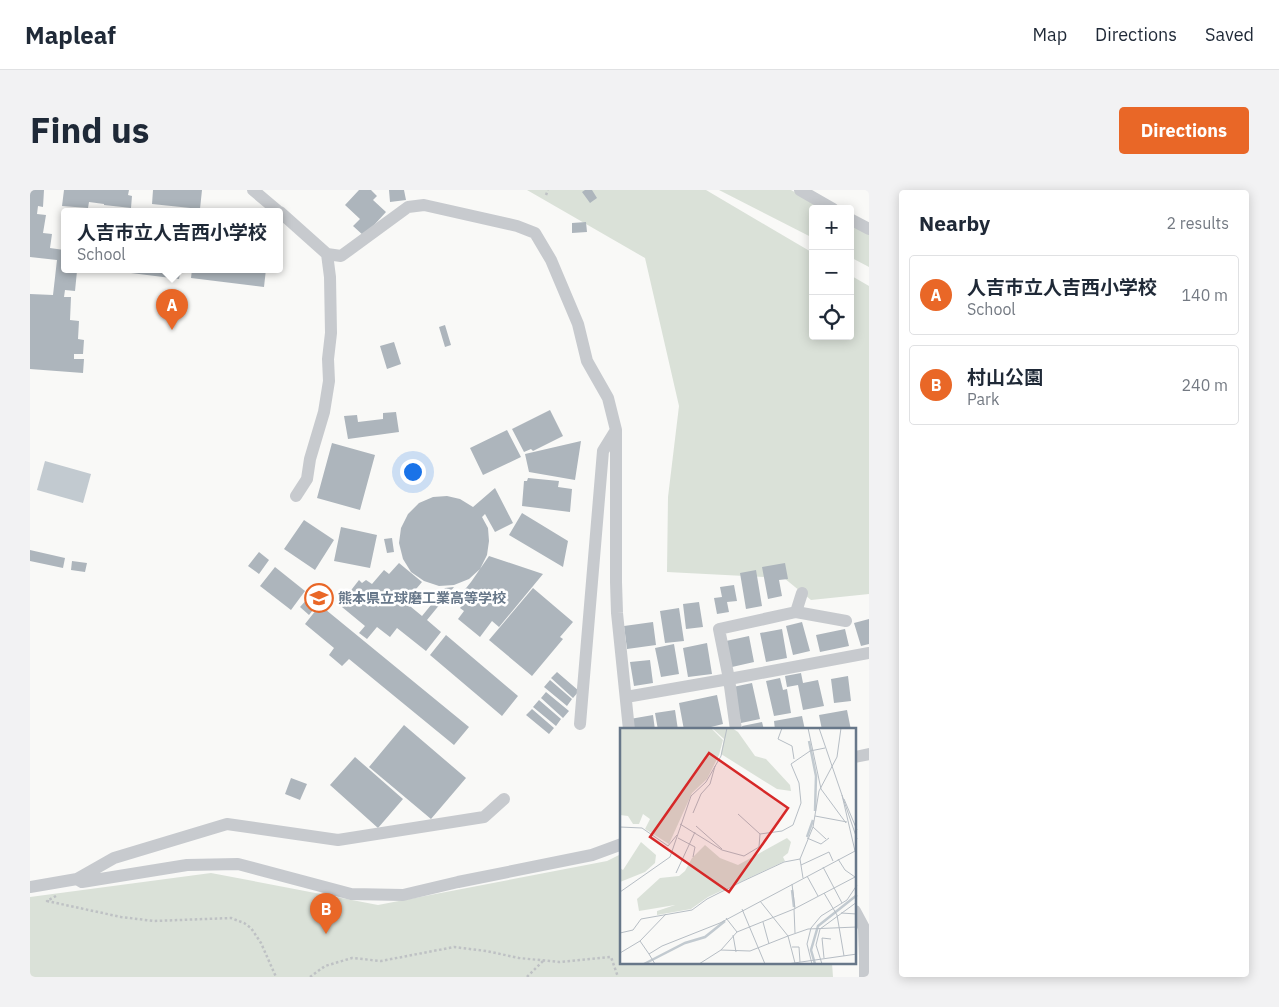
<!DOCTYPE html>
<meta charset="utf-8">
<style>
:root{--surface:#fff;--page:#f2f2f3;--text:#1f2937;--muted:#747a83;--line:#e0e1e3;--accent:#e96727}
body{margin:0;font-family:"IBM Plex Sans","Noto Sans JP",sans-serif;background:var(--page);color:var(--text)}
.controls{position:absolute;right:15px;top:15px;display:grid;overflow:hidden;border-radius:5px;box-shadow:0 2px 12px #0003}
.controls button{width:45px;height:45px;display:grid;place-items:center;padding:0;border:0;border-bottom:1px solid var(--line);background:var(--surface);color:var(--text);font:25px sans-serif}
.you{position:absolute;left:382px;top:281px;width:18px;height:18px;margin:-12px;border:4px solid #fff;border-radius:50%;background:#1a73e8;box-shadow:0 0 0 8px #1a73e833}
.badge{display:grid;place-items:center;width:32px;height:32px;border-radius:50%;background:var(--accent);color:#fff;font-size:16px;font-weight:700}
.pin{position:absolute;translate:-50% -41px;filter:drop-shadow(0 1px 2px #0008)}
.pin::after{content:'';position:absolute;top:26px;width:18px;height:15px;background:inherit;clip-path:polygon(0 0,100% 0,50% 100%)}
.popup{position:absolute;left:31px;top:18px;width:222px;height:65px;box-sizing:border-box;display:grid;place-content:center;border-radius:5px;background:var(--surface);filter:drop-shadow(0 1px 4px #0005);font-size:16px;white-space:nowrap;color:var(--muted)}
.popup b{font-size:19px;color:var(--text)}
.popup::after{content:'';position:absolute;left:50%;top:100%;margin-left:-10px;border:10px solid transparent;border-top-color:var(--surface)}
.list{margin:0;padding:0;list-style:none}
h2{display:flex;justify-content:space-between;align-items:center;height:65px;margin:0;padding:0 20px;font-size:21px}
h2 small{font-size:16px;font-weight:400;color:var(--muted)}
.list li{display:grid;grid-template-columns:32px 1fr auto;gap:15px;align-items:center;box-sizing:border-box;height:80px;margin:0 10px 10px;padding:0 10px;border:1px solid var(--line);border-radius:5px}
.list b{display:block;font-size:19px;white-space:nowrap}
.list p{margin:0;font-size:16px;white-space:nowrap;color:var(--muted)}
.list em{font-size:16px;font-style:normal;color:var(--muted)}
.icon{flex:none;width:28px;height:28px;fill:none;stroke:currentColor;stroke-width:2;stroke-linecap:round;stroke-linejoin:round}
.map{position:relative;flex:none;width:839px;height:787px;overflow:hidden;border-radius:5px}
header{display:flex;align-items:center;gap:30px;box-sizing:border-box;height:70px;padding:0 25px;background:var(--surface);border-bottom:1px solid var(--line)}
header strong{font-size:24px}
nav{display:flex;gap:28px;margin-inline-start:auto;font-size:18px}
.intro{display:flex;align-items:center;justify-content:space-between;box-sizing:border-box;height:120px;padding:0 30px}
h1{margin:0;font-size:35px}
.button{padding:12px 22px;border-radius:5px;background:var(--accent);color:#fff;font-size:18px;font-weight:700}
main{display:flex;gap:30px;padding:0 30px}
aside{flex:1;background:var(--surface);border-radius:5px;box-shadow:0 2px 12px #0003}
.map>svg:first-child{display:block}
.green{fill:#dae1d8}
.water{fill:#c2cad0}
.building{fill:#adb5bc}
.lines{fill:none;stroke-linecap:round;stroke-linejoin:round}
.path{stroke:#bec1c4;stroke-width:2.5;stroke-dasharray:2.5 2.5;stroke-linecap:butt}
.minor{stroke:#c7cace;stroke-width:12}
.labels{text-anchor:middle;stroke-width:5;stroke-linejoin:round;paint-order:stroke}
.poi-label{font-size:14px;font-weight:bold;fill:#677789;stroke:#fff;text-anchor:start}
.inset-river{fill:none;stroke:#c2cad0;stroke-width:2.5}
.inset-road{fill:none;stroke:#b6bdc4;stroke-width:1}
.view{fill:#d62828;fill-opacity:0.15;stroke:#d62828;stroke-width:2.5}
.inset-edge{fill:none;stroke:#677789;stroke-width:2.5}
</style>
<header>
<strong>Mapleaf</strong>
<nav><a>Map</a><a>Directions</a><a>Saved</a></nav>
</header>
<div class="intro"><h1>Find us</h1><a class="button">Directions</a></div>
<main>
<div class="map">
<svg width="839" height="787" viewBox="0 0 839 787">
<rect width="100%" height="100%" fill="#f9f9f7"/>
<path class="green" d="M497,0h179l107,63v83h37v-61l19,11v308l-58,6 -27,-22 -117,-6 1,-75 11,-91 -34,-148z
M689,0h72l34,19h-12v29z
M820,33l19,10v34l-19,-10z
M591,664l1,109h210l1,14h-803v-80l181,-24 167,32 229,-44z"/>
<path class="water" d="M15,271l46,13 -8,29 -46,-13z"/>
<path class="building" d="M0,0h14l-1,17 -5,-1 -1,8 9,1 -3,18 9,1 -2,14 14,2v10h-1l-1,9 15,2 -2,20 -10,-1 -1,7h7l-1,23 9,1 -1,18 6,1 -1,14h-9v5h10l-1,14 -53,-4v-75l23,1 4,-35 -27,-3z
M34,0h65l-1,5 4,1 -1,12 -27,-3v-1l-15,-2 -1,6 -26,-2z
M123,0h49l-2,19 -48,-5z
M329,0h12l6,6 -4,4 13,12 -22,24 -11,-10 7,-7 -15,-14z
M359,0h15l2,10 -16,2z
M555,0h7l5,8 -7,5 -8,-11z
M556,32l1,10 -15,1v-10z
M101,79h50l-2,10 -48,-6z
M162,79h74l-2,18 -73,-9z
M415,135l6,20 -6,2 -6,-20z
M364,152l7,22 -14,5 -7,-23z
M520,220l13,26 -30,15 -2,-2 -7,3 -12,-23z
M366,222l3,20 -51,7 -4,-23 13,-1 1,7 25,-3v-6z
M477,240l14,27 -38,18 -13,-27z
M551,251l-6,39 -46,-8 -4,-18z
M302,253l43,12 -15,55 -43,-12z
M498,288l31,3 -1,6 14,2 -2,23 -48,-6 2,-25h3z
M465,298l18,35 -18,9 -10,-18 -3,3 6,11 1,13 -2,14 -7,14 -11,10 -15,6 -15,1 -15,-5 -13,-9 -8,-13 -4,-16 2,-15 7,-14 11,-11 14,-6 14,-1 13,3 13,8z
M492,323l46,28 -5,26 -54,-32z
M274,330l30,20 -19,30 -31,-21z
M311,337l36,8 -7,33 -36,-7z
M362,348l2,14 -7,1 -3,-14z
M0,360l35,8 -2,10 -33,-7z
M229,362l10,8 -10,14 -11,-8z
M459,366l54,18 -44,53 -7,-6 -12,16 -22,-18 6,-8 -4,-3 8,-10 -6,-5 9,-11z
M42,371l15,2 -2,9 -14,-2z
M369,373l23,19 -17,20 17,14 23,-28 9,-1 -27,33 14,12 -15,19 -29,-23 -7,9 -13,-10 -10,12 -8,-6 6,-7 -23,-19 6,-7 -3,-2 14,-18 3,3 4,-3 6,4 12,-14 5,4z
M755,373l3,16 -9,1 3,16 -14,3 -6,-32z
M245,377l30,24 -14,19 -31,-24z
M726,380l6,36 -16,3 -6,-36z
M704,395l3,16 -10,1 2,10 -12,2 -3,-16 8,-1 -2,-10z
M503,398l40,34 -13,15 3,2 -31,37 -43,-36z
M279,407l9,7 -9,11 -9,-8z
M669,412l4,25 -17,2 -3,-25z
M290,415l149,122 -15,18 -105,-86 -7,7 -13,-11 5,-7 -29,-24z
M649,418l5,33 -19,2 -5,-32z
M839,429v25l-8,2 -7,-23z
M623,432l3,23 -29,4 -3,-23z
M772,432l8,29 -17,4 -7,-29z
M752,439l5,29 -21,4 -6,-29z
M815,439l4,17 -29,6 -4,-17z
M416,445l72,61 -16,20 -72,-61z
M719,446l5,26 -22,5 -6,-26z
M677,453l5,31 -24,3 -5,-29z
M644,454l5,30 -18,3 -6,-29z
M620,470l3,23 -19,3 -4,-24z
M527,482l22,19 -6,7 -22,-20z
M771,483l2,10 15,-3 6,26 -21,4 -5,-25 -11,2 -2,-11z
M818,486l3,25 -17,2 -3,-24z
M750,488l3,12 4,-1 4,24 -17,3 -8,-35z
M520,490l22,19 -5,7 -23,-19z
M722,493l8,36 -19,4 -8,-36z
M516,502l23,19 -6,7 -22,-20z
M687,505l6,29 -24,6h-15l-5,-27z
M509,510l22,19 -5,7 -23,-19z
M502,519l22,19 -5,6 -23,-19z
M645,520l3,20h-20l-3,-17z
M817,520l4,20h-29l-3,-15z
M623,525l2,15h-23l-2,-11z
M772,526l3,14h-30l-1,-9z
M732,532l2,8h-21l-1,-4z
M374,535l62,53 -35,41 -62,-52z
M325,567l48,42 -25,29 -48,-43z
M261,588l16,6 -7,16 -15,-6z"/>
<g class="lines">
<path class="path" d="M516,5l2,-5
M26,706l-9,5 74,16 33,4 77,-3 13,5 7,5 10,15 15,34
M280,787l15,-11 27,-8 29,3 73,-14 32,4 33,7 40,4 52,-5 7,20
M497,787l17,-17"/>
<path class="minor" d="M223,0l25,21
M770,0l33,19
M250,22l47,42 14,2 67,-49 16,-2 93,21 18,7 16,27 27,64 9,37 21,37 8,32v152l1,31 12,117
M820,29l19,10
M266,306l11,-17 3,-20 14,-47 5,-31 -1,-22 3,-26 -1,-56 -3,-23
M766,422l50,9
M596,507l103,-18 140,-26
M550,534l23,-273 13,-21
M706,540l-7,-51 -10,-50 77,-17 6,-19
M825,567l14,-3
M47,689l37,-21 113,-34 111,16 146,-23 20,-18
M0,697l47,-8 5,3 105,-17 51,-1 113,30 52,1 55,-13 134,-27 30,-11
M825,721l9,17 1,28v21"/>
</g>
<defs>
<symbol id="school-ring" viewBox="-11 -11 22 22"><circle r="9.5" fill="#fff" stroke="#e96727" stroke-width="1.5"/><path d="M0-5L7-2L0 1L-7-2ZM-4 1L0 2.5L4 1V4Q0 6-4 4Z" fill="#e96727"/></symbol>
</defs>
<g fill-rule="evenodd">
<use href="#school-ring" x="273" y="392" width="32" height="32"/>
</g>
<g class="labels">
<g class="poi-label">
<text x="308" y="413">熊本県立球磨工業高等学校</text>
</g>
</g>
<g transform="translate(590 538)">
<rect width="236" height="236" fill="#f9f9f7"/>
<path d="M0,0h91l12,12 -4,15 -12,24 -15,14 -23,51 -24,-15 5,-10 -7,-5 -4,10h-6l-5,-8 -8,-1zM92,0h20l6,4 17,24 11,3 24,26 1,6 -14,-2 -56,-35 3,-15zM167,110l4,4 -3,11 -5,4 2,4 -77,36 -17,12 -34,6v-4l18,-6 -36,6 -2,-12 23,-21 19,-2 6,-5 7,-13 13,-13 15,13 18,7zM21,114l15,13 -1,8 -10,9 -25,10v-14l3,2z" fill="#dae1d8"/>
<path class="inset-river" d="M189,13l7,35 -1,35M187,109l6,-17M172,162l2,17M24,236l41,-21 20,-6 20,-16M195,236l-4,-14 7,-24 39,-31"/>
<path class="inset-road" d="M162,0l-4,11 14,7 2,13M188,0l13,61 25,34M199,0l38,111M222,67l13,56M224,71l13,31M73,85l8,-19 9,-10 5,-18M118,86l22,20 22,-3 11,-6 8,-22 -2,-20 -8,-19 19,-13 15,-3M195,88l32,6M60,96l42,26 22,6 15,-9 1,-13M76,98l26,23M0,99l22,1 26,18 9,-11M193,99l13,12M58,110l17,9 -2,10M187,110l14,6 8,-6M218,131l7,11 10,7M181,137l28,-13 4,9M203,139l19,36M56,145l19,-41M187,148l11,20M183,150l-3,-19 13,-32 6,-36 18,-34 4,-29M172,156l3,25M0,164l50,-35 21,-61 15,-14 15,-26 6,-28M204,165l13,22 7,41M122,181l23,55M174,181l1,24M221,185l16,1M106,190l11,14M143,194l6,22M0,205l13,-3 8,-11 51,-9 15,-11 34,-17 43,-20 16,-3M113,207l3,17M20,213l9,13M172,219h7l1,15M101,222l29,1 38,-15 -28,-35M0,225l20,-12 26,-27M204,230l-2,-20 9,1M175,235l-7,-27 20,-7 49,-2M35,236l-6,-10 13,-8 58,-23 137,-73M79,236l22,-14 16,-18 57,-23 63,-33M167,236l70,-10M192,236l-5,-20 4,-16 10,-12 26,-16 10,-15M202,236l-6,-19 4,-16 37,-27"/>
<path class="view" d="M89,25l79,55 -59,84 -79,-55z"/>
<rect width="236" height="236" class="inset-edge"/>
</g>
</svg>
<div class="controls">
<button>+</button>
<button>−</button>
<button><svg class="icon" aria-label="locate" viewBox="0 0 24 24"><circle cx="12" cy="12" r="6"/><path d="M12 2v4M12 18v4M2 12h4M18 12h4"/></svg></button>
</div>
<div class="you"></div>
<div class="pin badge" style="left:142px;top:140px">A</div>
<div class="popup"><b>人吉市立人吉西小学校</b>School</div>
<div class="pin badge" style="left:296px;top:744px">B</div>
</div>
<aside>
<h2>Nearby<small>2 results</small></h2>
<ul class="list">
<li><span class="badge">A</span><div><b>人吉市立人吉西小学校</b><p>School</p></div><em>140 m</em></li>
<li><span class="badge">B</span><div><b>村山公園</b><p>Park</p></div><em>240 m</em></li>
</ul>
</aside>
</main>
